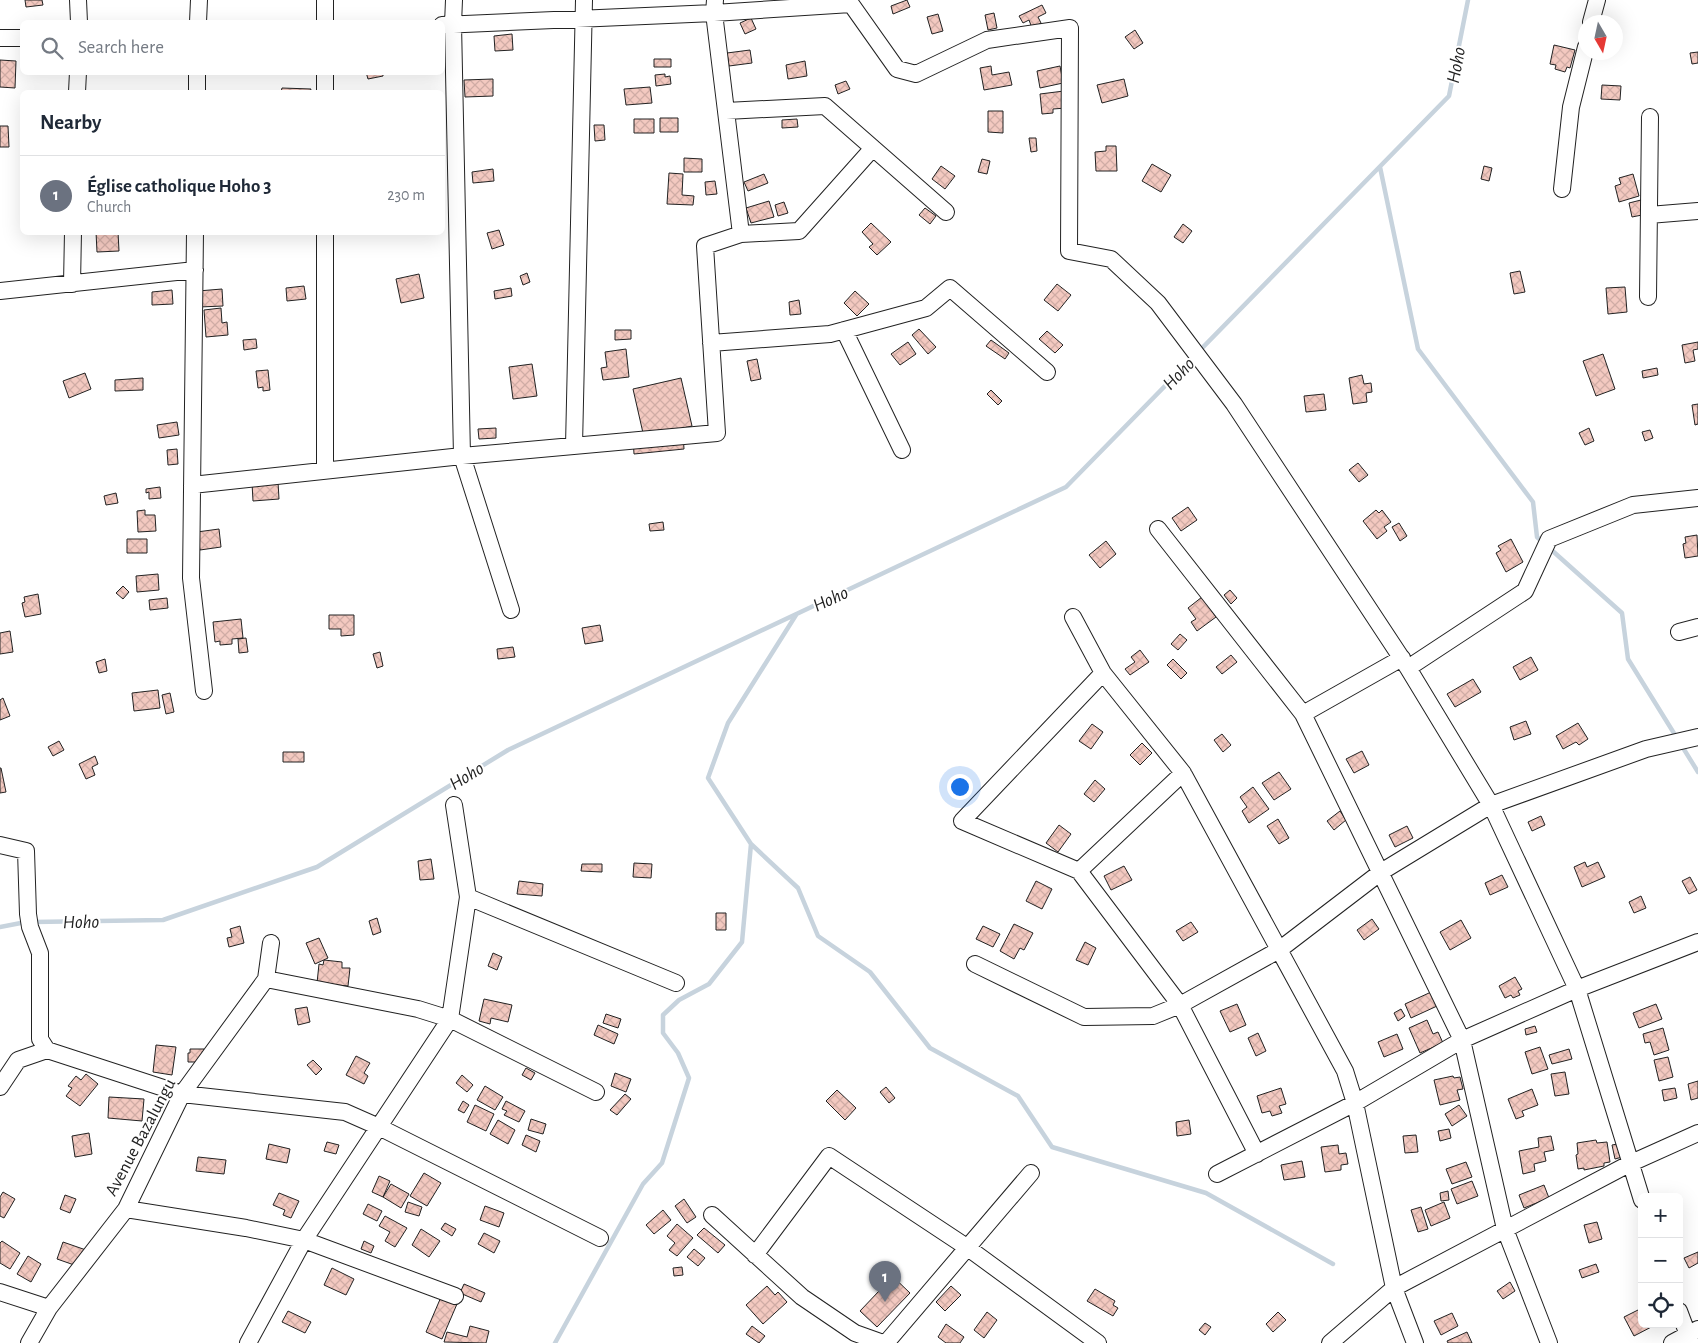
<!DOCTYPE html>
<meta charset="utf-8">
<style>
:root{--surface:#fff;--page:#f2f2f3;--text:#1f2937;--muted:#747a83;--line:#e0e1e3;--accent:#b45309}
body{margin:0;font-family:"Alegreya Sans",sans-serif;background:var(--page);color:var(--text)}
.controls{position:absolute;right:15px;bottom:15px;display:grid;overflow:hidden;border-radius:8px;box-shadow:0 5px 20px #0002}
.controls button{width:45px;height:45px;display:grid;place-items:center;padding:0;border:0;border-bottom:1px solid var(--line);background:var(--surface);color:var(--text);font:25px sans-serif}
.compass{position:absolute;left:1578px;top:15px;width:45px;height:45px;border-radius:50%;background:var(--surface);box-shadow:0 5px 20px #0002;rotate:171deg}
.you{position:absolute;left:959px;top:786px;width:18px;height:18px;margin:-12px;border:4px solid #fff;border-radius:50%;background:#1a73e8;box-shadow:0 0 0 8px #1a73e833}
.badge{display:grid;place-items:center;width:32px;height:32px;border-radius:50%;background:var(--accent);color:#fff;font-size:16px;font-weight:700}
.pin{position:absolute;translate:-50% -41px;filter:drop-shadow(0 1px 2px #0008)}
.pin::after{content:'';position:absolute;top:26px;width:18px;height:15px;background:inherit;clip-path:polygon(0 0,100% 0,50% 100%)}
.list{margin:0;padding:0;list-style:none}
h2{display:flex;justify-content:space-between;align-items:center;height:65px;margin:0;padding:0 20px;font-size:21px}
h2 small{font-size:16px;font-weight:400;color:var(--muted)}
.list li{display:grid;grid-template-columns:32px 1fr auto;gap:15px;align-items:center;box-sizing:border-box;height:80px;padding:0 20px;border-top:1px solid var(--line)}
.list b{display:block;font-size:19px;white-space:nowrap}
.list p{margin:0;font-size:16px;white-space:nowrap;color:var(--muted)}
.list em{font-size:16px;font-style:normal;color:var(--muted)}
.icon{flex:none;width:28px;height:28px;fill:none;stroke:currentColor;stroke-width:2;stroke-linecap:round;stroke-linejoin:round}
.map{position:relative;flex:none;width:1698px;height:1343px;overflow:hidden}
.search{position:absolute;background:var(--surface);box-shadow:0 5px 20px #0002;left:20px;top:20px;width:425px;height:55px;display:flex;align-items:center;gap:12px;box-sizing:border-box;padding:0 18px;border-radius:8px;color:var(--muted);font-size:19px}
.panel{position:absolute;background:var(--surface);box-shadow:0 5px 20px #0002;left:20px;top:90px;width:425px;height:145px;border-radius:8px}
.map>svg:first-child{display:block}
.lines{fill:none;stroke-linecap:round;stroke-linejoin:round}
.stream{stroke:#c7d3dd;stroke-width:4.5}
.building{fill:url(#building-cross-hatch);stroke:#222}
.minor-casing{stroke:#222;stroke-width:18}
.minor{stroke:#fff;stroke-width:16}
.labels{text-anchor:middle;stroke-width:4;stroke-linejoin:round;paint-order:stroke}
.street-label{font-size:18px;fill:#222;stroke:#fff}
.water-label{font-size:19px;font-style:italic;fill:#222;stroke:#fff}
</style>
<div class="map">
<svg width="1698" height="1343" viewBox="0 0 1698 1343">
<defs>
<pattern id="building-cross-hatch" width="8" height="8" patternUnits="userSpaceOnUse" patternTransform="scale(1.25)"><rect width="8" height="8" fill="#f3c9c0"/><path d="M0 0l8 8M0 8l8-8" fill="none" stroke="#d0aca5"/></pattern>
</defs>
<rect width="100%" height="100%" fill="#fff"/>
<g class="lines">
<path class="stream" d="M1380,167l38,182 115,153 4,35 85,76 6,46 70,113
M796,615l-68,108 -20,55 43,66 47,44 20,48 52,36 60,76 88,48 34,51 154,46 127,71
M33,922l130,-2 154,-53 191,-117 558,-263 383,-391 19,-96
M0,927l26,-5
M555,1343l88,-159 19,-21 27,-85 -11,-25 -15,-20v-18l16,-15 30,-16 33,-42 9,-98"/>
</g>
<path class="building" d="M25,0h17l1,5 -17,2z
M907,0l3,7 -17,7 -2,-8z
M1042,5l4,8 -8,4 3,6 -9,5 -3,-8 -6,3 -4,-7z
M994,13l3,15 -9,2 -3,-15z
M938,14l5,17 -11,3 -5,-17z
M751,18l5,11 -11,5 -5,-11z
M1135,30l8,13 -9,6 -9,-12z
M512,34l1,16 -18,1 -1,-15z
M1554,45l21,5 -5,18 -3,-1 -2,5 -10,-3 1,-4 -6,-1z
M750,50l2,13 -23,3 -2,-13z
M1698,52v11l-6,1 -2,-11z
M654,59h17v8h-17z
M0,60l16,1 -1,27 -15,-1z
M805,61l2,15 -19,3 -2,-14z
M991,66l1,9 17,-3 3,13 -28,5 -4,-22z
M1060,66l3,17 -23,5 -3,-17z
M366,72h17v4l-15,3z
M665,74v3l5,-1 1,8 -15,2 -1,-11z
M493,79v17l-28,1 -1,-17z
M1124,79l4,17 -26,7 -5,-18z
M846,81l4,8 -12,5 -3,-9z
M1602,85l19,1 -1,14 -19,-1z
M650,87l2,16 -26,2 -2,-16z
M282,88l29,1 -1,3h-29z
M1064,91l2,17 -13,1v4l-11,1 -2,-20z
M988,111h15v22l-15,-1z
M660,118h18v14h-18z
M634,119h20v14h-20z
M797,119l1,8 -16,1v-8z
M594,125h10l1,15 -10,1z
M0,126h8l1,21h-9z
M1029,138h7l1,13 -6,1z
M1106,146h10l1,25h-21l-1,-19 11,-1z
M684,158l18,1v13h-18z
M982,159l8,2 -3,13 -9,-2z
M1152,164l19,11 -10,17 -19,-11z
M941,166l14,10 -10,13 -13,-10z
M1484,166l8,2 -3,13 -8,-2z
M493,169l1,12 -21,2 -1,-11z
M669,173l14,1 -1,21 12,1 -1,9 -26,-1z
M764,174l4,9 -20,8 -4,-9z
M1633,174l6,22 -20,6 -4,-16 6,-2 -2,-6z
M715,181l2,13 -11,1 -1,-13z
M1649,198l3,15 -20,4 -3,-14z
M769,201l5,16 -23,6 -5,-15z
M784,202l4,11 -10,3 -3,-11z
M925,208l11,8 -6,8 -11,-9z
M871,223l20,19 -14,13 -8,-8 4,-3 -11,-12z
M1183,224l9,7 -9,12 -9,-6z
M499,230l5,15 -12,4 -5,-16z
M96,232h22l1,19 -22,1z
M1520,271l5,21 -11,2 -4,-21z
M527,273l3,9 -7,3 -3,-9z
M419,274l5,24 -23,5 -5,-24z
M1057,284l14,11 -13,16 -14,-11z
M304,286l2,13 -19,2 -1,-13z
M1625,287l2,25 -19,2 -2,-26z
M511,288l1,8 -17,3 -1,-8z
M222,289l1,17 -24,1 -1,-16z
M172,290l1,14 -21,1v-13z
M855,291l14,13 -12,12 -13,-13z
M799,300l2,14 -11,1 -1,-13z
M221,308l1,15 5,-1 1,13 -22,2 -2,-27z
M919,329l17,18 -8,7 -16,-19z
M615,330h16v9l-16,1z
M1047,331l16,14 -8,8 -16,-14z
M256,339l1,9 -13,2 -1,-10z
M991,340l18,13 -4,6 -19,-13z
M908,342l8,12 -16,11 -9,-11z
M1698,342v7l-5,1 2,11 -10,2 -3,-18z
M626,349l3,28 -26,3 -2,-12 6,-1 -2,-15z
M1603,354l12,35 -19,7 -13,-35z
M757,359l4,20 -10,2 -4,-20z
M532,364l5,32 -24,3 -4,-32z
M1657,368l1,7 -15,3 -1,-7z
M268,370l2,20 -7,1v-4l-5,1 -2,-17z
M85,373l6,16 -22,9 -6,-17z
M1362,375l2,9 7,-1 1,9 -6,1 1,9 -14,2 -4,-26z
M143,378v12l-28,1v-11z
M681,378l11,48 -31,7 -1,-3 -17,3 -10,-44z
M991,390l11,11 -4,4 -11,-11z
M1324,394l2,16 -20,2 -2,-16z
M1698,404v20l-3,1 -3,-20z
M177,422l2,13 -20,3 -2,-13z
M496,428v10l-17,1 -1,-10z
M1589,428l5,13 -9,4 -6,-12z
M1650,430l3,8 -8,3 -3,-9z
M683,433l1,16 -50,5 -1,-16z
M177,449l1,15 -10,1 -1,-15z
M1358,463l10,12 -9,7 -10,-12z
M278,482l1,17 -26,2 -1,-18z
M160,487l1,11 -12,1v-7l-3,1v-4z
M116,493l2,10 -12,2 -2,-9z
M1188,507l9,13 -16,11 -9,-13z
M145,510v5h10l1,16 -18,1 -1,-21z
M1376,510l3,3 3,-3 9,12 -7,5 3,4 -10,8 -14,-18z
M663,522l1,8 -14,1 -1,-7z
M1399,523l8,13 -7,5 -8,-14z
M219,529l2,18 -21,3 -3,-18z
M1697,535l1,21 -13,2 -2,-14 3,-1 -1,-6z
M127,539h20v14h-20z
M1511,539l12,23 -17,10 -10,-19 5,-3 -3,-4z
M1106,541l10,13 -16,14 -11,-13z
M158,574l1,16 -22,2 -1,-16z
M123,586l6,6 -6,7 -7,-6z
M1230,590l7,8 -6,6 -7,-9z
M38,594l3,20 -16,3 -3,-14 3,-1 -1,-5z
M1202,597l14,20 -19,14 -6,-9 5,-3 -8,-11z
M167,598l1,10 -18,2 -1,-10z
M329,615h25v20l-13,1v-7h-12z
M241,619l2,19 -11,1v5l-12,1v-4l-5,1 -2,-20z
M600,625l3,16 -18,3 -3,-16z
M10,631l3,21 -13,2v-21z
M1180,634l7,6 -9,10 -7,-6z
M246,638l2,14 -9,1 -1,-14z
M513,647l2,10 -17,2 -1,-10z
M1140,650l9,12 -19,13 -5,-6 10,-7 -4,-5z
M380,652l3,14 -6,2 -4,-14z
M1231,655l6,7 -15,12 -6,-7z
M1531,657l7,13 -18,10 -7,-13z
M105,659l2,12 -8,2 -3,-11z
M1173,659l14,14 -6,6 -14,-14z
M1473,679l8,13 -26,15 -8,-13z
M158,690l2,18 -26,3 -2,-18z
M170,693l4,19 -8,2 -4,-19z
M3,698l7,18 -10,4v-20z
M1526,721l5,13 -17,6 -4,-13z
M1578,723l10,16 -9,6 -3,-3 -13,7 -7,-13z
M1092,724l11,8 -12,17 -12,-8z
M1222,734l9,11 -8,7 -9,-12z
M59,741l5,9 -11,6 -5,-9z
M1142,743l10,10 -12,12 -10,-10z
M1362,751l7,14 -15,8 -8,-14z
M283,752h21v10h-21z
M95,756l3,8 -6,3 3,8 -9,4 -7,-15z
M0,768h1l5,24 -6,1z
M1279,772l12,17 -17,11 -12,-17z
M1095,780l10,9 -11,13 -10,-8z
M1253,787l16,22 -20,14 -7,-12 5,-4 -7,-10z
M1340,811l6,9 -12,10 -7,-9z
M1541,816l4,9 -13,6 -4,-9z
M1278,819l11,19 -10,6 -12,-18z
M1059,825l12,9 -13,18 -12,-9z
M1407,826l6,12 -18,9 -6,-12z
M431,859l3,20 -14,1 -2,-19z
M1585,862l2,5 11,-5 7,15 -23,10 -8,-20z
M634,863l18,1 -1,14 -18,-1z
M582,864h20v8l-21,-1z
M1124,866l8,14 -21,10 -7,-14z
M1502,875l6,12 -18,8 -5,-12z
M1690,877l7,13 -8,4 -7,-13z
M519,881l24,3 -1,12 -25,-2z
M1036,881l16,8 -10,20 -16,-8z
M1641,896l5,12 -12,5 -5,-11z
M716,913h10v17h-10z
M377,918l4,14 -8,3 -4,-14z
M1372,919l7,10 -15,11 -7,-10z
M1461,920l10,18 -21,12 -10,-18z
M1191,922l7,10 -15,9 -7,-10z
M1014,924l19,9 -9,17 -4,-2 -6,11 -14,-8z
M240,926l4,17 -15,4 -2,-9 5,-1 -2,-8z
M983,926l17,8 -7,13 -17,-8z
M319,938l9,20 -13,6 -9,-21z
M1085,942l11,6 -8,17 -12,-5z
M493,953l9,4 -5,13 -9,-4z
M324,960l18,2v6h8l-2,18 -31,-3 2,-19 4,1z
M1515,977l7,12 -4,2 2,4 -7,3 -2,-3 -6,3 -6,-12z
M1442,987l6,14 -37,17 -6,-14z
M484,999l28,6 -4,17 -17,-4 -1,6 -11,-3z
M1237,1004l9,21 -16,7 -10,-21z
M1656,1004l6,15 -23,9 -6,-15z
M307,1007l3,15 -12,3 -3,-16z
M1401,1009l4,7 -7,5 -4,-8z
M606,1014l15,5 -3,9 -15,-5z
M1427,1020l6,14 5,-2 5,11 -23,10 -11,-25z
M598,1025l20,9 -4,10 -20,-9z
M1535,1026l2,6 -11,3 -1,-6z
M1663,1028l6,22 -15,5 -4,-13 -5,1 -2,-9z
M1258,1033l8,18 -10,5 -8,-18z
M1397,1034l6,15 -19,8 -6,-15z
M156,1045l20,2 -4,28 -19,-3z
M1540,1047l8,22 -16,5 -7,-22z
M190,1049h14v13h-16v-9h2z
M1569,1049l3,10 -20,5 -3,-9z
M356,1056l14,7 -6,10 4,3 -4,8 -18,-9z
M1668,1057l5,20 -14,4 -5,-21z
M313,1060l9,9 -6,6 -9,-10z
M526,1068l9,5 -4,7 -9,-5z
M1565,1072l4,22 -14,2 -4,-22z
M615,1073l16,6 -5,13 -15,-6z
M86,1074l12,10 -18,22 -14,-10 6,-8 -4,-2 8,-10 5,4z
M462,1075l11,10 -6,7 -11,-9z
M1453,1076l1,2 6,-1 3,12 -6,1 3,10 -20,5 -6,-25z
M1698,1081v17l-7,2 -3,-16z
M485,1086l18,11 -8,13 -18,-10z
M886,1087l9,11 -6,5 -9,-11z
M1281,1088l5,16 -7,2 3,7 -10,3 -2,-5 -8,2 -5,-17z
M1675,1088l2,10 -13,3 -2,-11z
M1532,1089l6,16 -16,6 2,5 -8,3 -8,-20z
M837,1090l19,18 -11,12 -19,-19z
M625,1094l6,5 -14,16 -7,-5z
M109,1097l35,2 -2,22 -34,-3z
M463,1101l6,4 -5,8 -6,-3z
M506,1101l19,10 -6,11 -15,-7 3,-4 -5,-2z
M475,1105l19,9 -8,17 -19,-9z
M1459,1105l8,11 -15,10 -7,-12z
M531,1119l15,5 -3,10 -15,-4z
M498,1120l17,10 -7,14 -18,-10z
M1189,1120l2,14 -14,2 -1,-14z
M1449,1129l2,9 -11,3 -2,-10z
M89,1133l3,21 -17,3 -3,-21z
M526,1135l14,6 -4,11 -14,-7z
M1416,1135l2,17 -13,1 -2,-17z
M1551,1136l3,14 -10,2 2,9 -12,3 1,7 -12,3 -4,-23 20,-4 -1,-9z
M1596,1140l1,3 10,-1 3,20 -6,1v3l-20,4v-2l-6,1 -2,-14 2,-1 -1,-11z
M327,1142l12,3 -3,9 -12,-3z
M1623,1143l3,13 -11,3 -3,-14z
M269,1144l21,5 -3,14 -21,-4z
M1338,1145l1,9 7,-1 2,11 -7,1v5l-16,2 -4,-25z
M198,1157l28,3 -2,14 -28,-3z
M1302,1161l3,16 -21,3 -3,-15z
M1466,1162l6,15 -20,7 -6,-15z
M424,1173l17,10 -14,23 -17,-10z
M379,1176l11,5 -7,16 -11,-5z
M1472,1181l6,15 -21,8 -6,-15z
M391,1184l18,10 -8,14 -18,-11z
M1544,1185l5,13 -25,10 -5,-13z
M1448,1191l1,9 -8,1 -1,-8z
M3,1192l12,7 -11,19 -4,-2v-19z
M279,1193l20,8 -8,17 -8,-3 2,-5 -12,-5z
M65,1195l11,4 -6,14 -10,-4z
M684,1199l12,18 -9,6 -12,-17z
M408,1202l14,5 -3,9 -14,-4z
M1444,1202l6,16 -19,8 -6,-16z
M368,1204l14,7 -5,10 -14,-7z
M485,1206l19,7 -5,14 -19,-7z
M1421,1207l7,22 -10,3 -7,-22z
M663,1210l8,10 -17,14 -8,-9z
M385,1216l22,12 -12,19 -10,-6 5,-9 -11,-6z
M1597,1222l5,17 -13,4 -5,-18z
M445,1223l11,6 -4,7 -11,-7z
M677,1224l16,14 -16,18 -8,-6 6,-7 -8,-7z
M704,1228l21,17 -7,8 -21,-18z
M421,1229l19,12 -11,16 -17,-12z
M484,1233l16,8 -6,12 -16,-9z
M2,1241l18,12 -10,16 -10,-6v-20z
M364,1241l10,5 -3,7 -10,-4z
M63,1242l23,8 -6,17 -23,-8z
M694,1249l11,9 -7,8 -11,-9z
M1698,1252v11l-9,5 -5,-10z
M28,1256l13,8 -10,18 -14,-8z
M1596,1264l3,8 -17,6 -3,-8z
M682,1267l1,8 -9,1 -1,-8z
M332,1268l22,11 -8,16 -22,-10z
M887,1271l23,22 -33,34 -17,-16 19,-20 -6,-6z
M1510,1282l5,9 -12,8 -6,-8z
M464,1284l21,9 -4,9 -21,-9z
M767,1286l8,9 3,-3 9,10 -24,22 -17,-19z
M951,1286l10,9 -16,16 -9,-9z
M1095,1289l20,12 -2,4 5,3 -5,8 -26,-15z
M441,1297l16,7 -15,35 -16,-7z
M1642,1308v16h15l-23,12 -10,-19z
M288,1311l23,11 -6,11 -23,-11z
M987,1312l10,8 -13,18 -10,-8z
M1278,1312l8,8 -13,12 -7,-8z
M1452,1313l6,13 -17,9 -7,-14z
M1205,1323l6,4 -6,8 -6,-5z
M946,1324l18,13 -4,6h-14l-8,-6z
M470,1326l19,5 -3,12 -42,-1 3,-10 20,5z
M752,1326l13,10 -6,7 -13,-9z
M1467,1332l5,11h-24l-1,-2z"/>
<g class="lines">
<defs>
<path id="minor" d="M78,0l1,22
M454,0l-1,24 9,432 49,154
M715,0l-1,13 27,221
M198,22l1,-22
M325,22v-22
M1591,22l6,-22
M442,25l272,-12 137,-9 46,65 19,5 71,-34 83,-12 -1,223 42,8 47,44 76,101 174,264 83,137 86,184 65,211
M0,38h22
M77,92l1,-20
M197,92v-20
M325,92v-20
M726,111l99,-5 121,106
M1562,189l9,-82 15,-60
M1649,215l49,-4
M195,232l-4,346 13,113
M72,284l1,-52
M0,291l195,-21
M1648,297l2,-180
M844,330l58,120
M711,343l119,-9 96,-26 24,-20 97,84
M574,446l10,-446
M325,471v-239
M192,485l270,-29 255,-23 -12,-187 36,-12 58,-3 74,-83
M1158,529l145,185 159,326 43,189 44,114
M1073,617l30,56 80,100 162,298 10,32 39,185 21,55
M1679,632l19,-5
M1408,668l117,-77 24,-52 84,-34 65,-7
M1103,673l-141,148 117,50 101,134 77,149
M1303,714l99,-56
M0,845l26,6 2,63 2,13 10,26v86l7,11 135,44 163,18 34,15 221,111
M1079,871l104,-98
M468,897l208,86
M975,964l109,53 69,-1 27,-11 99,-55 102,-78 110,-67 155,-56 52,-12
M266,979l152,30 32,10 146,73
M0,1087l18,-27 29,-10
M1217,1174l138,-71 107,-63 115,-51 121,-47
M126,1209l120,19 58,12 151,56
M712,1215l90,82 53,36 28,10
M755,1255l74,-99 139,92 130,95
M0,1292l49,16
M1679,1311l12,32
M29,1343l20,-35 77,-99 56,-115 84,-115 5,-36
M248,1343l56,-103 146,-221 18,-122 -14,-92
M886,1343l145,-170
M1330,1343l64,-55 235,-124 69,-31
M1672,1343l26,-14"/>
</defs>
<use href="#minor" class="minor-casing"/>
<use href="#minor" class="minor"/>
</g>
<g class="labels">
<g class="street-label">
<text transform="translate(140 1137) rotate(-62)" y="6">Avenue Bazalungu</text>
</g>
<g class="water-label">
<text transform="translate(1455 65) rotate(-79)" y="7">Hoho</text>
<text transform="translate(1178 373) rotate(-46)" y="7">Hoho</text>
<text transform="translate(830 598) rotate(-25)" y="7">Hoho</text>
<text transform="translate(466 775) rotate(-31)" y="7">Hoho</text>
<text transform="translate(81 921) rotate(-1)" y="7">Hoho</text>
</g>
</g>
</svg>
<div class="controls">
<button>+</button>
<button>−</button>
<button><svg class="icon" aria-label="locate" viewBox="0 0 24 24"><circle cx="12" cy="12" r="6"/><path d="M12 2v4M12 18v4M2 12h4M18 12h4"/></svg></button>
</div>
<svg class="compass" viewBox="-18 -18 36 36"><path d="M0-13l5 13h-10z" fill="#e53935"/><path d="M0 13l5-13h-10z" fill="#747a83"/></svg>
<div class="you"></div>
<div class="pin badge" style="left:885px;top:1302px;background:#6b7280">1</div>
<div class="search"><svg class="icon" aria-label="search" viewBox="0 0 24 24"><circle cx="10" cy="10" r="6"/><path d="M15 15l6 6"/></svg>Search here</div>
<section class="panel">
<h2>Nearby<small></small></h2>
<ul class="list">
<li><span class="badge" style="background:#6b7280">1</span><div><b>Église catholique Hoho 3</b><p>Church</p></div><em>230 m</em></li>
</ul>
</section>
</div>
